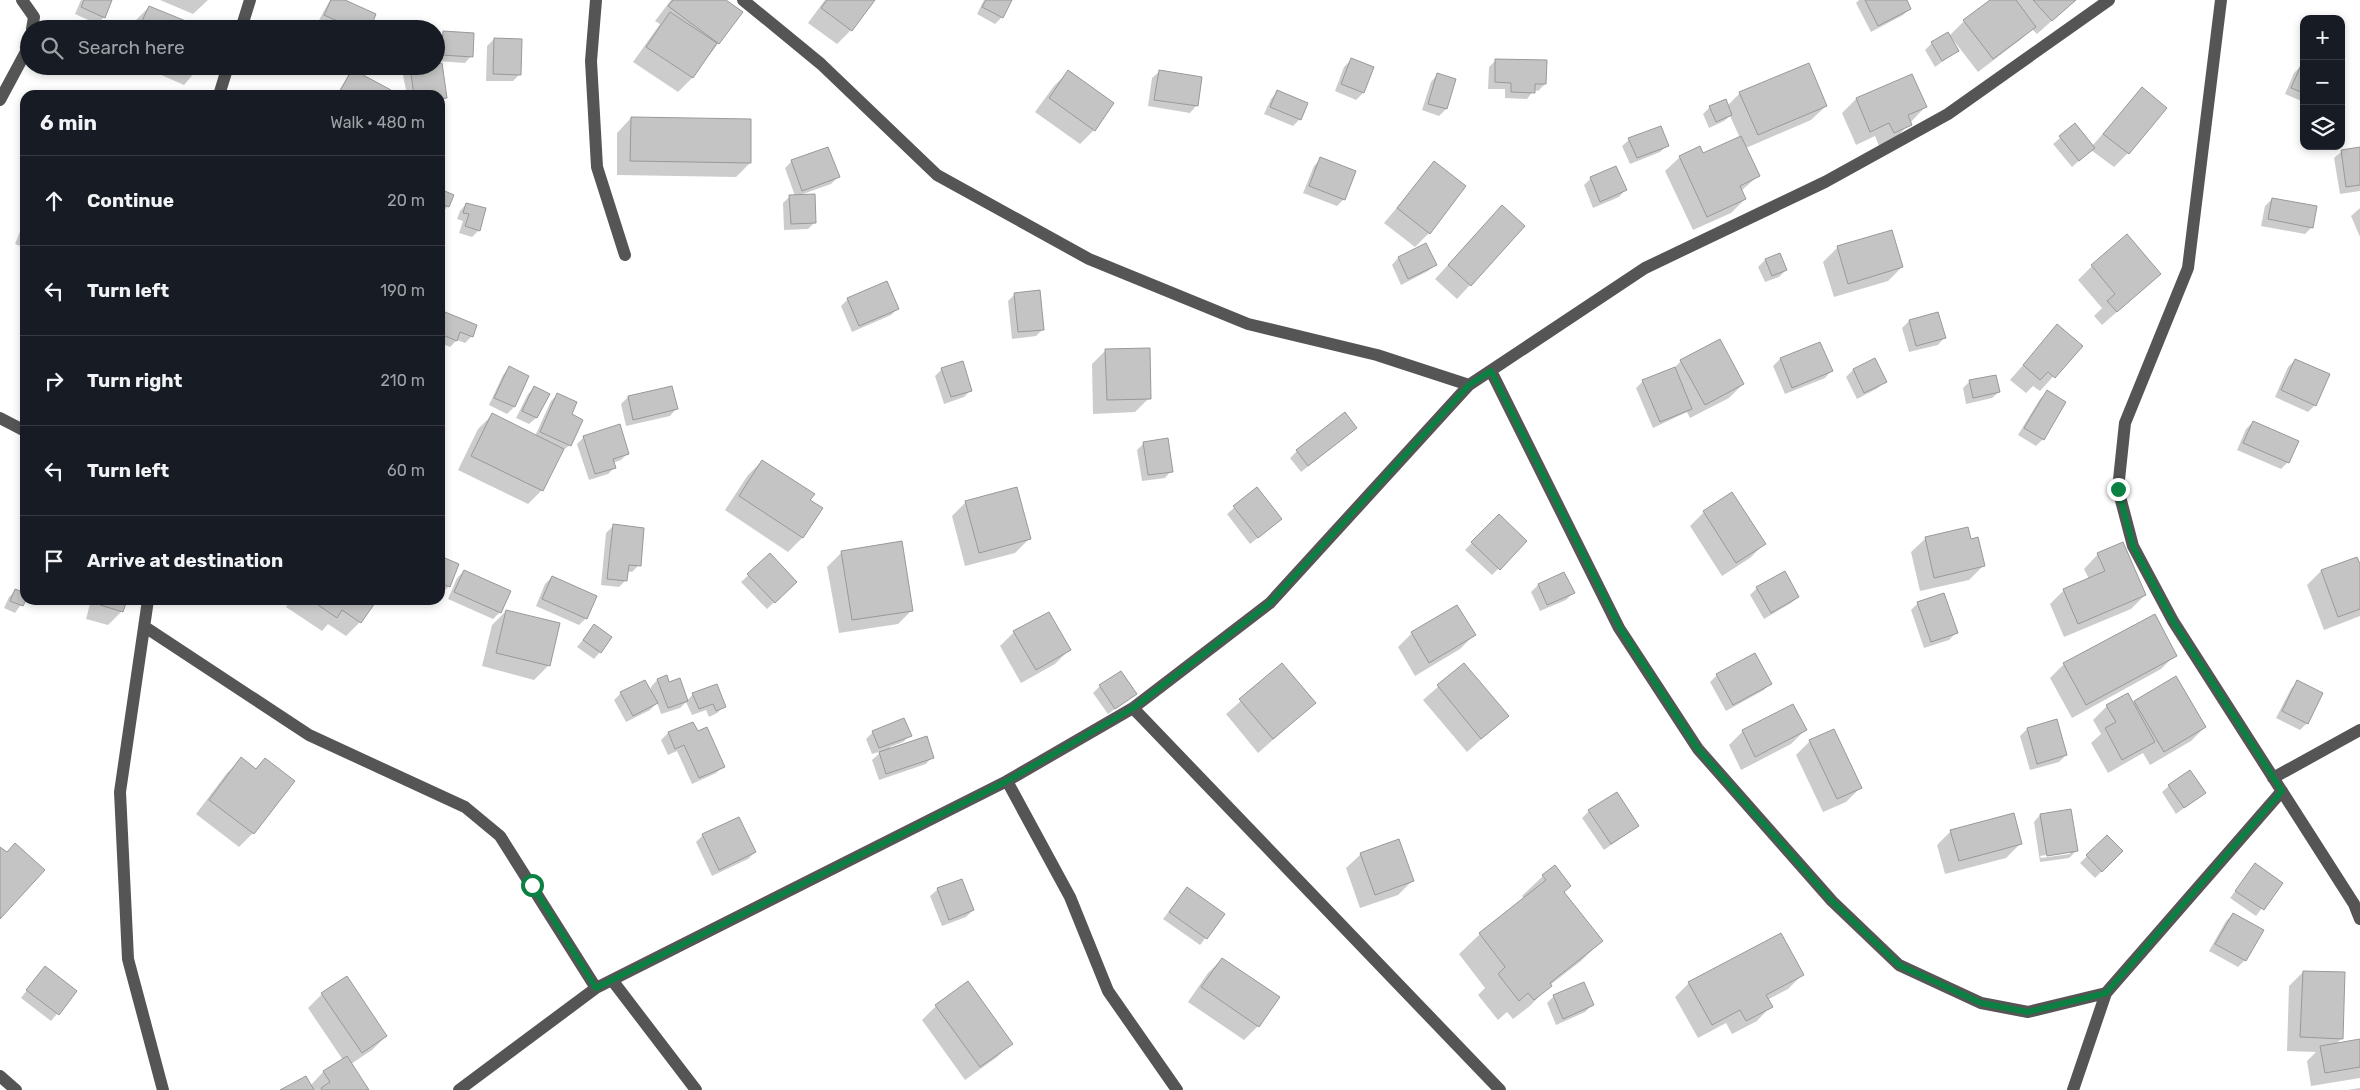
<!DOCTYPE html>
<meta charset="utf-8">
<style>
:root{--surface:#171b24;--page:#242831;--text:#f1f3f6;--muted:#9ea1a6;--line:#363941}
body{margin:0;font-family:Rubik,sans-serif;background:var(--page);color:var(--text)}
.controls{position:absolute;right:15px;top:15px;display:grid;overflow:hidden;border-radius:10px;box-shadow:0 2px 8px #0003}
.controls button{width:45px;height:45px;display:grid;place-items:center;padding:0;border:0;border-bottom:1px solid var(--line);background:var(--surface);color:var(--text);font:25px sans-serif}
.stop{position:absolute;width:15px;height:15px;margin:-11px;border:4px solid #0b8043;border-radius:50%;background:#fff}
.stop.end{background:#0b8043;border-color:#fff;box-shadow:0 1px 5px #0008}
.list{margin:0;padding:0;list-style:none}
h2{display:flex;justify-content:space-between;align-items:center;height:65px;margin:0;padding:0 20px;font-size:21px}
h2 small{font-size:16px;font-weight:400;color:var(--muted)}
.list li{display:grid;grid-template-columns:32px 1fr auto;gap:15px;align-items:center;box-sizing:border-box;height:90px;padding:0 20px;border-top:1px solid var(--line)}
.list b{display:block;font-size:19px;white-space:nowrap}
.list em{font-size:16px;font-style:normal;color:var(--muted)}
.icon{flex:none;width:28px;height:28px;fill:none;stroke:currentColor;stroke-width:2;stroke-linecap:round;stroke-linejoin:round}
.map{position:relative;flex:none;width:2360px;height:1090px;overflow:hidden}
.search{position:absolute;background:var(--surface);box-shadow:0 2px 8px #0003;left:20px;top:20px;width:425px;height:55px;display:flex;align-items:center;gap:12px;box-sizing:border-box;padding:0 18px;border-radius:28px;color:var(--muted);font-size:19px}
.panel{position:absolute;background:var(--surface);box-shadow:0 2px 8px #0003;left:20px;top:90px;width:425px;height:515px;border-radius:15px}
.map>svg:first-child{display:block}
.shadow{fill:#0003;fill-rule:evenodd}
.building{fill:#c4c4c4;stroke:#999}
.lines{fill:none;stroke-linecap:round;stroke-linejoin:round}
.minor{stroke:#555;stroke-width:12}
.route{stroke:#0b8043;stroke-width:6}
</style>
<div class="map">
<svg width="2360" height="1090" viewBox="0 0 2360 1090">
<rect width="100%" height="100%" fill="#fff"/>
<path class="shadow" d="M81,0h30l-7,17 -7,7 -22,-10z
M160,0h48l-15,14z
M330,0h11l28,29h-48l4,-4 -7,-3z
M671,0h53l17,13 -49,65 -14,14 -45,-30 27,-38 -5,-3z
M825,0h48l-22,30 -14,14 -29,-21z
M984,0h26l-8,17 -7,7 -18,-10z
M1859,0h46l5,9 -7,6 -32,17 -15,-29z
M1992,0h83l-38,34 -5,-5 -12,11 -42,32 -27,-35 -1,1 7,13 -22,16 -10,-17 7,-7 17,-7 15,-15z
M149,7l47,22h-64l3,-8z
M443,33l28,23 -6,7 -29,-2 1,-22z
M494,39l26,35 -7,7h-27l1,-35z
M1351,60l21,8 -9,25 -7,7 -21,-9 9,-24z
M1496,60l49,24 -7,7 -4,-1 -7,9 -22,-1v-9h-17l1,-22z
M141,66h59l-16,19z
M334,66h21l-4,4 38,20 -2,5h-51l14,-22z
M426,66h10l10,31 -6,6v-8h-33l-4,-20 7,-6z
M2301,66l3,2v34l-19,-8 9,-21z
M1068,72l26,58 -14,14 -45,-32 19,-26z
M1159,72l42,6 -5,28 -6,7 -42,-7 4,-28z
M1437,75l9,34 -7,7 -17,-6 9,-28z
M1911,75l14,32 -29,31 -17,8 -4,-10 -19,9 -14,-32 14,-14z
M2142,89l23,19 -37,45 -14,14 -23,-17 -19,17 -19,-23 22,-19 17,21z
M1277,92l23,27 -7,7 -29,-12 7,-15z
M1740,93l86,13 -15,14 -65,28 12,28 -17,15 4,8 -14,14 -38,17 -28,-59 15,-14 23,-2 37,-17 -10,-22 -6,5 -15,7 -6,-14 7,-7 17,-1z
M631,118l119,45 -14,14 -119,-2v-42z
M1629,140l38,6 -7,6 -30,12 -8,-18z
M2360,149v42l-20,3 -6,-36 7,-6z
M1321,159l23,40 -7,7 -34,-13 11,-27z
M792,161l46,16 -7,7 -31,11 15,27 -7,7 -24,1 -1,-27 7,-7h5l-10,-28z
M1434,163l-5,70 -14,14 -31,-24z
M1591,178l34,12 -6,7 -26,11 -9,-23z
M440,191l8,15 -8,9z
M2272,199l40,28 -7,7 -44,-8 4,-20z
M466,204l13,26 -7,7 -13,-4 4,-12 -6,-2 3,-8z
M2360,208v29l-9,-21z
M25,219v29l-10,-4z
M1488,221l-18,64 -13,14 -22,-20z
M1425,245l10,20 -7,6 -27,14 -9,-20 6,-7z
M1837,248l65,19 -14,14 -54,16 -11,-35z
M1765,260l21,10 -7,7 -14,5 -7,-15z
M2092,266l68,8 -58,51 -8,-9 8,-8 -24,-28z
M1015,294l28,35 -7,7 -24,3 -4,-38z
M848,299l50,9 -7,7 -39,17 -11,-26z
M440,311l32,25 -7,7 -8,-3 -7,7 -10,-4z
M1909,321l35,17 -6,7 -29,7 -7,-24z
M2057,326l24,20 -41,45 -7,-5 -7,7 -16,-13z
M1820,343l11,28 -6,7 -40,16 -12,-28 7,-7z
M1106,350l43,48 -14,14 -42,2 -1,-50z
M1875,359l10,22 -7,7 -21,11 -11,-22 7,-7z
M2295,360l20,45 -7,7 -33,-15 13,-30z
M1681,361l62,23 -14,14 -39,20 -3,-6 -34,16 -17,-40 7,-7 30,-12z
M509,368l19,9 -14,30 -7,7 -18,-9 14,-30z
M942,369l29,21 -7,7 -20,7 -9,-28z
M1970,381l29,11 -7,6 -26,6 -3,-16z
M535,387l13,7 -12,24 -7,6 -13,-6 12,-24z
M2047,392l18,11 -22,36 -7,7 -18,-11 22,-36z
M558,394l13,21 -1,30 -8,6 -20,39 -14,14 -70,-34 20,-41 14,-14 43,21 16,-35z
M628,397l48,12 -6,7 -44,10 -5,-22z
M2253,422l35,40 -7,7 -44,-19 9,-21z
M1356,428l-55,44 -11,-14 7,-7z
M584,437l44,16 -7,7 -8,3 2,4 -7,7 -19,6 -12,-36z
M1144,443l27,28 -6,7 -23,3 -5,-31z
M762,461l47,40 -7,37 -14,14 -63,-42 23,-35z
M1257,488l17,37 -24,19 -23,-30z
M1732,494l32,50 -14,14 -28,18 -32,-50 14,-14z
M966,502l63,37 -14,14 -50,13 -13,-50z
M1499,515l27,26 -34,34 -27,-25z
M613,526l26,39 -7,7 -5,-1 -1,9 -7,7 -18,-2 5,-52z
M1926,538l57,28 -14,14 -49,11 -9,-39z
M841,553l71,57 -14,14 -59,9 -12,-66z
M2098,554l47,41 -14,14 -67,28 -14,-33 14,-14 25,-11 -5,-10z
M770,555l25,27 -28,27 -26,-27z
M440,557l9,29 -7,7 -2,-1z
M2360,568v48l-36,14 -17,-45 14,-14z
M464,571l36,41 -7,7 -45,-20 9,-21z
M1784,573l14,24 -7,6 -27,16 -14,-24 7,-7z
M1564,574l9,19 -7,7 -26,11 -9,-19 7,-7z
M552,577l34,41 -7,7 -43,-19 9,-22z
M16,590l9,9 -10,14 -11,-5 5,-11z
M91,600h34l-3,11 -14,14 -22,-6z
M291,600h84l-15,22 -14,14 -18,-12 -6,7 -36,-24z
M1918,603l38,30 -7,7 -25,8 -13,-38z
M1457,607l17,28 -14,14 -45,27 -17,-29 14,-14z
M506,611l42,55 -14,14 -52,-14 10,-41z
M594,626l6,26 -6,7 -17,-12z
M1014,632l55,18 -14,14 -34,19 -21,-37z
M2175,655l-14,14 -89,49 -22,-40 14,-14z
M1464,664l43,52 -40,36 -44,-52z
M1282,665l33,38 -57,50 -32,-39z
M1717,675l53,8 -6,7 -38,21 -16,-29z
M657,680l11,3 19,18 6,-7 31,12 -7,7 -8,4 -3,-7 -14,5 -6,-13 -6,6 -19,6 -4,-11 -7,7 -24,12 -12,-22 7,-7h30v-6z
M2297,682l10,41 -7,7 -24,-12 15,-29z
M1100,686l36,8 -28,20 -15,-21z
M2135,702l70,25 -14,14 -41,24 -7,-12 -35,20 -17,-30 10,-9 -8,-14 14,-14z
M2056,721l10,34 -7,7 -29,8 -10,-34 7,-7z
M693,723l4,10 26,34 -7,6 -24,11 -15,-33 -9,4 -7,-15 7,-7z
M1805,730l-14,14 -50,26 -12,-25 14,-14z
M873,732l37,3 -7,7 -13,5 1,2 41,8 -6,7 -47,16 -7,-20 10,-9 -10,3 -6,-15z
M1810,741l50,47 -14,14 -23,10 -27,-57z
M241,759l14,10 10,-10 28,22 -40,52 -14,14 -43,-33 31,-41z
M2169,786l35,7 -28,21 -14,-22z
M1589,811l49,15 -34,24 -22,-32z
M2040,815l36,36 -7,7 -29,4 -6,-40zM2070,851v3l-29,4 -1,-2z
M1951,831l69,13 -14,14 -61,16 -8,-29z
M703,835l52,17 -7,7 -36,17 -16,-34z
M2107,836l15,15 -27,27 -15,-15z
M1361,854l51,27 -14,14 -38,13 -14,-40z
M2255,865l26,18 -25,33 -26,-18z
M1543,876l20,17 38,48 -20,20 -31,24 -20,21 -17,13 -6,-7 -9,8 -20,-25 7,-7 -26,-34 21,-20 44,-35 -2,-3z
M961,880l12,30 -7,7 -24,9 -12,-30 7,-6z
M1187,888l37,26 -24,31 -37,-26z
M2233,914l12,46 -7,7 -29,-16 17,-30z
M1222,959l36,67 -14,14 -56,-38 20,-29z
M2303,972l39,66 -7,7 25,-4v37l-49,8 -4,-25 9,-9 -29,-1 2,-65z
M39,974l37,17 -25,30 -30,-23z
M1802,975l-14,14 -21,11 4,6 -14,15 -25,13 -6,-11 -28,15 -23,-41 14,-14z
M1583,984l9,21 -7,7 -29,13 -9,-22 7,-7z
M322,994l64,42 -14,14 -21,14 17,26h-86l28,-4 13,-14 20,-12 -35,-52z
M936,1006l75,37 -14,14 -32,23 -43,-60z
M2360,1088v2h-13z"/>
<path class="building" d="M84,0h28l-7,18 -24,-11z
M331,0h14l31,14 -6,15h-15l-31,-14z
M673,0h53l17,12 -24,32 -51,-38z
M827,0h48l-23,31 -31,-23z
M986,0h26l-9,18 -21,-11z
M1865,0h42l4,9 -33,17z
M1990,0h26l20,27 -43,32 -30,-39z
M2033,0h43l-24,21z
M149,6l49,20 -1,3h-52l1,-4 -5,-2z
M670,12l47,31 -24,35 -47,-31z
M327,22l17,7h-20z
M443,31l31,2 -1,24 -32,-2z
M1948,32l11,19 -17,10 -11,-19z
M494,38l28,1 -1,36 -28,-1z
M1351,58l23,9 -10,26 -23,-9z
M1495,59l52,1 -1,24h-11v9l-24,-1v-9l-16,-1z
M442,63l5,35 -7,1v-4h-26l-4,-28 26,-1v-2z
M1809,63l18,43 -69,29 -19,-43z
M2301,65l3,1v27l-13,-5z
M352,69l39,21 -3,5h-50z
M1068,70l46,33 -19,28 -46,-33z
M1159,70l43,7 -4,29 -44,-6z
M1437,73l19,6 -9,30 -19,-5z
M1912,74l15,33 -19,8 4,10 -18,8 -5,-10 -19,9 -14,-34z
M2142,87l25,21 -38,46 -26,-20z
M1277,90l31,13 -7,17 -31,-13z
M1726,99l6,16 -16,7 -7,-16z
M631,117l120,2v44l-121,-2z
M2075,123l20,25 -16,13 -20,-25z
M1661,126l8,20 -32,12 -9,-20z
M1741,136l19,40 -20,10 6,13 -39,18 -28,-61 21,-10 3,7z
M828,147l12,30 -38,14 -11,-31z
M2360,147v38l-14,2 -5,-37z
M1320,157l36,14 -11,29 -36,-14z
M1434,161l32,25 -36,48 -33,-26z
M1616,166l11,24 -27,12 -10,-25z
M440,189l14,6 -5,12 -9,-4z
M815,194l1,29 -25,1 -2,-29z
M2272,198l45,8 -4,22 -45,-9z
M466,203l20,5 -6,23 -15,-5 4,-12 -6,-1z
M1502,205l23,21 -54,60 -23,-21z
M1892,230l11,37 -55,17 -11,-38z
M2127,234l34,40 -44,38 -10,-11 8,-7 -24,-29z
M1426,243l11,22 -29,14 -10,-22z
M1780,253l7,17 -15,6 -7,-17z
M887,281l12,28 -40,17 -12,-28z
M1040,290l4,40 -26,2 -4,-39z
M440,310l37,15 -4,12 -13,-5 -3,9 -17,-7z
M1938,312l8,26 -30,8 -7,-26z
M2057,324l26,22 -28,32 -7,-6 -8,8 -17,-15z
M1720,339l24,45 -39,21 -25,-45z
M1820,342l13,29 -41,17 -12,-30z
M1150,348l1,51 -44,1 -2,-51z
M1875,358l12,24 -23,11 -11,-24z
M2295,359l35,15 -14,32 -35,-16z
M963,361l9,30 -21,6 -10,-29z
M509,366l20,10 -14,31 -21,-9z
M1675,367l17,42 -32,13 -18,-42z
M1996,375l4,17 -27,6 -4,-18z
M534,386l16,8 -13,24 -15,-7z
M672,386l6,23 -45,11 -5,-24z
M2047,390l19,12 -22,38 -20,-12z
M557,393l20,9 -5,12 11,6 -12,26 -31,-14z
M1345,412l12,16 -49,38 -12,-16z
M492,413l72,36 -21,42 -72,-35z
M2253,421l46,20 -10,22 -46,-20z
M620,424l9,30 -16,5 3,9 -21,6 -12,-38z
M1168,438l5,34 -25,3 -5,-33z
M762,460l53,34 -5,6 13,8 -20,30 -64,-42z
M1017,487l14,52 -52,14 -14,-52z
M1257,487l25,32 -24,19 -25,-32z
M1732,492l34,52 -30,19 -33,-52z
M1499,514l28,27 -27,29 -29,-28z
M613,524l31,4 -3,38 -12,-1 -2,16 -20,-2z
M1968,527l3,12 7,-2 7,29 -51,12 -9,-41z
M902,541l11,70 -61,9 -11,-69z
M2123,542l23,53 -68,29 -15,-35 42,-18 -8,-18z
M770,553l27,29 -22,21 -28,-29z
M440,556l19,8 -9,23 -10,-4z
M2357,557l3,7v45l-22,8 -17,-47z
M464,570l47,21 -10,22 -47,-21z
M1785,571l14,26 -28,16 -15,-26z
M1564,572l11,21 -28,12 -9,-21z
M552,576l45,20 -10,23 -45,-20z
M15,589l10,4 1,7 -3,6 -13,-5z
M1944,593l14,40 -27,9 -14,-40z
M101,600h26l-4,12 -23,-7z
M311,600h66l-16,23 -19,-13 -5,8z
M1457,605l19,30 -47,28 -18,-31z
M506,610l54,13 -10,43 -54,-13z
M1049,612l22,38 -35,20 -23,-39z
M2155,614l22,42 -91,49 -23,-42z
M594,624l18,13 -11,16 -18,-13z
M1755,653l17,31 -39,21 -17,-31z
M1282,663l34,40 -43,36 -34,-40z
M1464,663l45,53 -28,23 -44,-54z
M1121,671l16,23 -22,15 -16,-24z
M667,675l2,7 11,-4 8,23 -20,7 -11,-29z
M2176,676l30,51 -42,25 -30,-51z
M645,680l13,23 -25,13 -13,-24z
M2297,680l26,13 -15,31 -26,-13z
M717,684l9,23 -10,4 -3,-7 -14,5 -7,-16z
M2128,693l27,49 -33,18 -17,-32 11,-6 -10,-17z
M1793,704l14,26 -52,27 -13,-27z
M904,718l8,18 -33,12 -7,-17z
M2057,719l10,36 -30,9 -10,-36z
M693,722l5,9 9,-4 18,40 -26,11 -15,-33 -9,4 -7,-17z
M1834,729l28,59 -25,11 -28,-59z
M927,736l7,22 -48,16 -7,-22z
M241,757l15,12 9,-11 30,23 -41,53 -45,-34z
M2190,770l16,23 -22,15 -16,-23z
M1617,792l22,34 -28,18 -23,-34z
M2071,809l7,42 -31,5 -7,-42z
M2014,813l8,31 -63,17 -9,-31z
M739,817l17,35 -37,18 -17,-36z
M2107,835l16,16 -21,21 -16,-17z
M1399,839l15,42 -39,14 -15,-42z
M15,843l30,27 -45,49v-72l7,5z
M2255,863l28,20 -19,27 -29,-19z
M1555,865l16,21 -7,6 39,49 -53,42 2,3 -18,14 -6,-7 -9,8 -21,-27 7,-7 -26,-34 67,-53 -4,-5z
M962,879l12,31 -25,10 -12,-32z
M1187,887l38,27 -18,25 -38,-27z
M2233,913l31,17 -18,31 -31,-17z
M1781,933l23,42 -38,20 7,12 -27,14 -6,-11 -28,15 -24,-43z
M1222,958l58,39 -21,30 -58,-40z
M45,966l32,25 -18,24 -33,-25z
M2303,971l42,1 -2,67 -43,-2z
M347,976l40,60 -25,17 -41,-60z
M968,981l45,63 -33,23 -45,-62z
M1584,982l10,23 -31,14 -10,-24z
M2360,1039v28l-35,6 -5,-27z
M347,1056l22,34h-47l-1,-2 9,-6 -7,-11z
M306,1076l8,14h-34z"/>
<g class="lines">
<path class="minor" d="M22,0l12,17 -2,12
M596,0l-5,61 6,106 28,88
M743,0l78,64 116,111 152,84 159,65 129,31 92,30
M2221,0l-33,268 -63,155 -7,66 15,57 40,75 181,283 6,15
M241,29l9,-29
M219,95l9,-29
M0,100l29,-54
M1491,371l128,257 79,121 134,152 67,64 82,38 47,9 78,-19
M0,418l25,13
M148,600l-28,192 8,167 35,131
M145,627l164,108 156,72 35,29 96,152
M1133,708l367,382
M2273,778l87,-48
M1007,781l63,116 38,94 69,99
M612,980l84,110
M0,1076l16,14
M459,1090l137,-102 411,-207 126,-73 137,-105 199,-218 176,-117 180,-86 123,-68 161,-114
M2073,1090l33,-97 176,-202"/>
</g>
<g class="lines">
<path class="route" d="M532,885l64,103 411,-207 126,-73 137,-105 199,-218 22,-14 129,257 78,121 134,152 67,64 82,38 47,9 78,-19 176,-202 -109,-170 -40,-75 -15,-57"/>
</g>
</svg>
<div class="controls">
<button>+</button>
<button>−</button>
<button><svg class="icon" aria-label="layers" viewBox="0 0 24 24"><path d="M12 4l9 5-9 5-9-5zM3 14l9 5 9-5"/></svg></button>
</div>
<div class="stop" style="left:532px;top:885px"></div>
<div class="stop end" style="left:2118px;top:489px"></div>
<div class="search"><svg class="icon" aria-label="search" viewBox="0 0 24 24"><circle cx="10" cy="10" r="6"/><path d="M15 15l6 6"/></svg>Search here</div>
<section class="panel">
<h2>6 min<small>Walk · 480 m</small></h2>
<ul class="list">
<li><svg class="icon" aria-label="ahead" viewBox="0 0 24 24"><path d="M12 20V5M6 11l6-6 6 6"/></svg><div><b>Continue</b></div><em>20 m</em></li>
<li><svg class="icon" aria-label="left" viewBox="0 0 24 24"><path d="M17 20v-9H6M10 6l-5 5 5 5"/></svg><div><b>Turn left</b></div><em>190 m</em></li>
<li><svg class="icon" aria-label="right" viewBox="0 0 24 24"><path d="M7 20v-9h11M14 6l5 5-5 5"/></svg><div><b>Turn right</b></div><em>210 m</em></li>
<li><svg class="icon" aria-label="left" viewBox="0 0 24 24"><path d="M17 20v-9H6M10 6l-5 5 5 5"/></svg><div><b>Turn left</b></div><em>60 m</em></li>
<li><svg class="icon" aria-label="arrive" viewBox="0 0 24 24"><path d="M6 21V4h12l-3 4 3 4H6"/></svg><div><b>Arrive at destination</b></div></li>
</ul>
</section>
</div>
